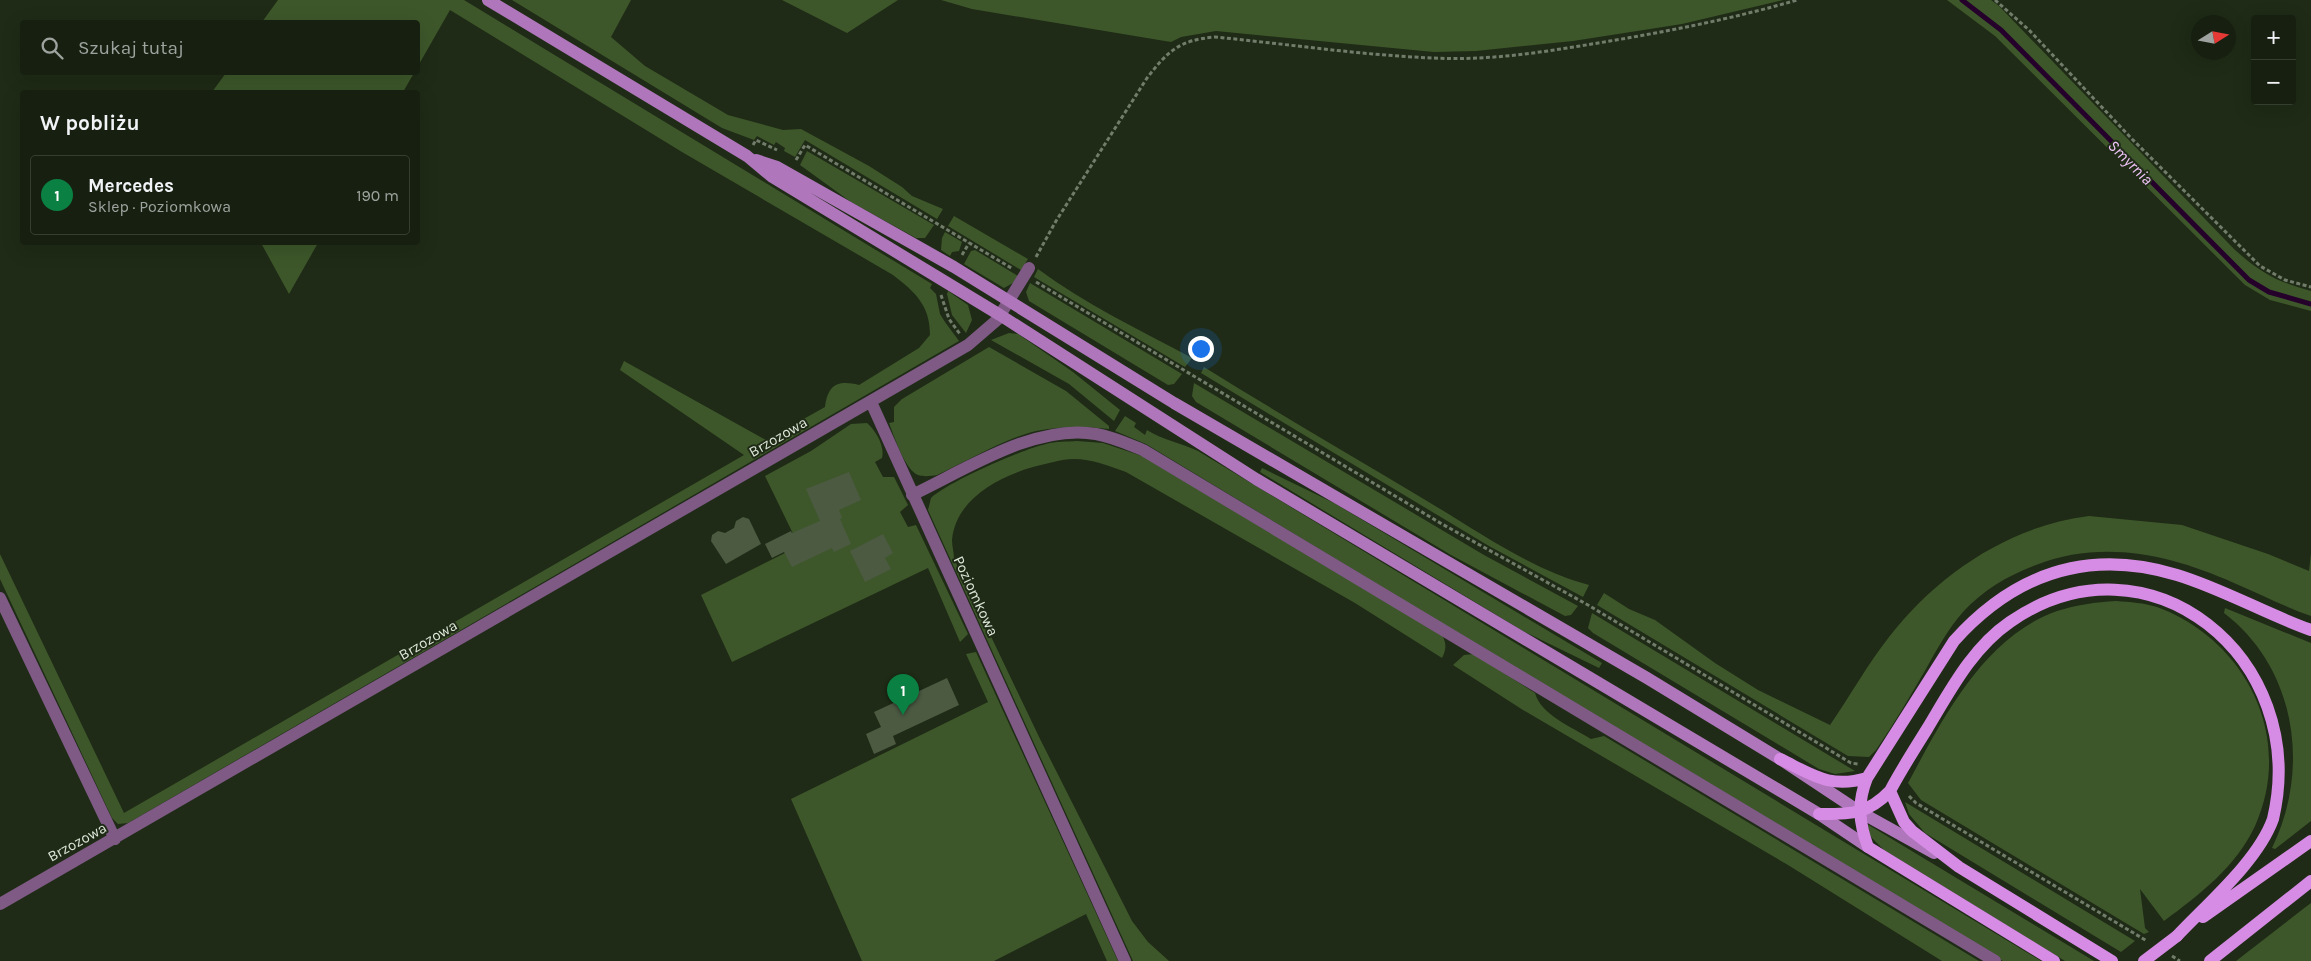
<!DOCTYPE html>
<html lang="pl">
<meta charset="utf-8">
<style>
:root{--surface:#172010;--page:#242d1e;--text:#f1f3f6;--muted:#9ea39f;--line:#363e30;--accent:#0b8043}
body{margin:0;font-family:Karla,sans-serif;background:var(--page);color:var(--text)}
.controls{position:absolute;right:15px;top:15px;display:grid;overflow:hidden;border-radius:5px;box-shadow:0 5px 20px #0002}
.controls button{width:45px;height:45px;display:grid;place-items:center;padding:0;border:0;border-bottom:1px solid var(--line);background:var(--surface);color:var(--text);font:25px sans-serif}
.compass{position:absolute;left:2191px;top:15px;width:45px;height:45px;border-radius:50%;background:var(--surface);box-shadow:0 5px 20px #0002;rotate:79deg}
.you{position:absolute;left:1200px;top:348px;width:18px;height:18px;margin:-12px;border:4px solid #fff;border-radius:50%;background:#1a73e8;box-shadow:0 0 0 8px #1a73e833}
.badge{display:grid;place-items:center;width:32px;height:32px;border-radius:50%;background:var(--accent);color:#fff;font-size:16px;font-weight:700}
.pin{position:absolute;translate:-50% -41px;filter:drop-shadow(0 1px 2px #0008)}
.pin::after{content:'';position:absolute;top:26px;width:18px;height:15px;background:inherit;clip-path:polygon(0 0,100% 0,50% 100%)}
.list{margin:0;padding:0;list-style:none}
h2{display:flex;justify-content:space-between;align-items:center;height:65px;margin:0;padding:0 20px;font-size:21px}
h2 small{font-size:16px;font-weight:400;color:var(--muted)}
.list li{display:grid;grid-template-columns:32px 1fr auto;gap:15px;align-items:center;box-sizing:border-box;height:80px;margin:0 10px 10px;padding:0 10px;border:1px solid var(--line);border-radius:5px}
.list b{display:block;font-size:19px;white-space:nowrap}
.list p{margin:0;font-size:16px;white-space:nowrap;color:var(--muted)}
.list em{font-size:16px;font-style:normal;color:var(--muted)}
.icon{flex:none;width:28px;height:28px;fill:none;stroke:currentColor;stroke-width:2;stroke-linecap:round;stroke-linejoin:round}
.map{position:relative;flex:none;width:2311px;height:961px;overflow:hidden}
.search{position:absolute;background:var(--surface);box-shadow:0 5px 20px #0002;left:20px;top:20px;width:400px;height:55px;display:flex;align-items:center;gap:12px;box-sizing:border-box;padding:0 18px;border-radius:5px;color:var(--muted);font-size:19px}
.panel{position:absolute;background:var(--surface);box-shadow:0 5px 20px #0002;left:20px;top:90px;width:400px;height:155px;border-radius:5px}
.map>svg:first-child{display:block}
.green{fill:#3d572a}
.lines{fill:none;stroke-linecap:round;stroke-linejoin:round}
.stream{stroke:#24002b;stroke-width:5}
.building{fill:#4c5a42}
.path{stroke:#717c6a;stroke-width:3;stroke-dasharray:4 2.5;stroke-linecap:butt}
.street{stroke:#7e5a85;stroke-width:12}
.secondary{stroke:#af76bb;stroke-width:12}
.primary{stroke:#d68be4;stroke-width:12}
.primary-bridge{stroke:#d68be4;stroke-width:12}
.labels{text-anchor:middle;stroke-width:4;stroke-linejoin:round;paint-order:stroke}
.street-label{font-size:15px;fill:#dee7d9;stroke:#1f2b16}
.water-label{font-size:16px;font-style:italic;fill:#efc3f8;stroke:#1f2b16}
</style>
<div class="map">
<svg width="2311" height="961" viewBox="0 0 2311 961">
<rect width="100%" height="100%" fill="#1f2b16"/>
<path class="green" d="M278,0h186l468,284 -2,4 6,6 4,20 5,8 14,19 -831,482 -10,1 -6,-6 -112,-239v-25l124,259 620,-358 -124,-85 4,-9 142,79 59,-33c3,-23 13,-27 34,-22l60,-37 11,-13c0,-30 -15,-43 -37,-60l-211,-123 -232,-142 -32,56v-44h-156z
M512,0h119l-20,37 34,29 83,49 55,15 18,-1 68,37 33,21 10,9 31,13 -6,10 -132,-79 -10,17 -11,-6 1,-3 -9,-6 -2,3 -17,-9 -3,4 -32,-12z
M782,0h116l-51,33z
M941,0h842l-101,24 -109,17 -97,10 -42,1 -218,-21 -35,6 -10,5 -199,-33z
M1947,0h44l8,6 236,244c26,23 42,32 76,41v20l-41,-11 -25,-15 -250,-249z
M226,73v-1l188,1 -11,19h-191z
M807,151l127,74 -9,13h-9l-65,-36 -51,-37z
M954,216l74,43 -7,11 -73,-44z
M945,232l17,10 -3,9 -7,1 -2,4 -9,-6 1,-12z
M261,243h57l-29,51z
M975,250l43,26 -5,7 -9,5 -40,-24 7,-13z
M1038,269c47,35 102,61 154,89l-7,9 -151,-90z
M1030,283l152,91 -8,10 -6,1 -139,-84 -3,-9z
M948,291l20,14 4,15 -6,13 -14,-18 -5,-21z
M1009,333l9,1 55,38 47,38 -6,11 -45,-37 -78,-44z
M989,347l77,44 43,35v3c-25,-3 -48,-3 -73,2 -30,7 -69,30 -99,44 -6,1 -13,2 -19,0 -13,-5 -24,-39 -29,-52l5,-1v-15l8,-8z
M1204,367c72,45 145,87 218,131 53,31 107,71 167,87l-6,12 -94,-51 -288,-173z
M1194,383l290,172 94,51 -7,9 -6,1 -114,-61 -255,-153 -4,-6z
M1125,416l11,7 -2,4 11,8 2,-5c16,10 34,13 51,21l843,510h-38l-27,-14 -830,-503 -31,-13z
M867,423c9,8 18,23 15,35l-7,4 8,15h11l14,28 -8,7 8,15 8,-2 52,109 -8,8 -32,-74 -196,94 -31,-67 98,-49 -34,-70 46,-25 40,-27z
M1077,441l26,2 39,13 300,179c5,9 4,15 0,23l-87,-55 -229,-131c-17,-6 -34,-13 -52,-13 -13,0 -28,5 -41,8 -35,10 -77,32 -81,73 0,6 2,13 2,19l87,182 91,180 16,21 21,19h-36l-205,-451 3,-12c17,-16 92,-49 115,-54 10,-3 21,-2 31,-3z
M1262,468l72,35 268,160 -3,5 -76,-37 -263,-159z
M2089,516l93,9 86,29 41,17 2,-18v63c-26,-9 -51,-22 -77,-33 -63,-28 -131,-44 -198,-18 -27,10 -53,25 -73,47 -15,17 -26,37 -37,57 -16,27 -32,55 -50,81l-7,7 -21,-1 -251,-151 7,-12 25,16 26,11 60,43 43,27 72,35c20,-29 37,-60 59,-88 49,-63 120,-111 200,-121z
M2116,601c14,1 28,2 41,6 89,33 138,130 98,219 -19,41 -56,69 -91,95l-24,-32 5,39 4,4 -5,2 -223,-134 -13,-17c34,-63 75,-146 149,-172 19,-6 39,-9 59,-10z
M2225,608l86,35v178l-36,28 -3,-1c39,-80 24,-180 -48,-235z
M1592,613l263,158 -20,3 -16,-5 -226,-136 -5,-5z
M976,652l142,309h-11l-21,-47 -92,47h-132l-71,-162 197,-97 -22,-48z
M1474,654l61,39c6,22 37,34 56,46l13,-3 375,225h-37l-154,-96 -265,-155 -70,-45 11,-10z
M1905,802l230,139 -14,11 -196,-119 -16,-19z
M1867,824l227,137h-29l-181,-111 -14,-14z
M2311,903v58h-75l67,-52z"/>
<g class="lines">
<path class="stream" d="M1962,0l39,30 248,250 20,12 42,12"/>
</g>
<path class="building" d="M849,472l12,28 -22,10 3,8 -2,1 11,25 -17,8 -2,-4 -40,19 -8,-15 -12,6 -7,-14 26,-13 1,2 28,-12 -14,-32z
M743,517l6,2 12,25 -35,20 -15,-23 1,-6 6,-4 7,2 9,-5 2,-7z
M883,534l10,19 -8,5 6,11 -26,13 -15,-31z
M947,678l12,27 -66,31 3,8 -22,10 -8,-20 15,-7 -7,-15z"/>
<g class="lines">
<path class="path" d="M1995,0l34,30 103,109 128,127 25,14 26,7
M753,145l3,-5 21,10
M796,160l9,-15 208,124
M962,255l7,-12
M1036,257l20,-36 91,-143c21,-27 32,-38 68,-41 72,7 145,18 218,21 55,3 111,-6 165,-15 67,-11 134,-24 199,-43
M1036,282l406,242 146,81 263,158 7,1
M941,295l8,24 11,15
M1909,796l7,7 231,138
M2172,956l8,5"/>
<path class="street" d="M871,402l254,559
M912,495c53,-25 124,-72 184,-61 17,3 32,10 47,16l852,511
M0,598l115,241
M0,904l968,-559 29,-25 32,-52"/>
<path class="secondary" d="M488,0l259,156 24,20 229,139 256,164 563,335 49,33
M756,160l21,7 177,100 220,136 473,275 133,81 80,53 74,41"/>
<path class="primary" d="M1780,759c33,16 50,30 87,19
M1890,791l14,31 8,9 47,36 153,94
M1819,814c31,0 48,1 71,-23 11,-21 24,-41 37,-62 23,-38 45,-81 83,-107 138,-96 301,36 263,197 -15,42 -66,85 -96,117
M2203,917l108,-76
M2054,961l-186,-114c-9,-24 -11,-44 -1,-69l87,-137c61,-68 134,-93 223,-66 46,14 89,39 134,55
M2210,961l101,-80"/>
<path class="primary-bridge" d="M2144,961l33,-25"/>
</g>
<g class="labels">
<g class="street-label">
<text transform="translate(778 437) rotate(-30)" y="5">Brzozowa</text>
<text transform="translate(976 596) rotate(65)" y="5">Poziomkowa</text>
<text transform="translate(428 640) rotate(-30)" y="5">Brzozowa</text>
<text transform="translate(77 842) rotate(-29)" y="5">Brzozowa</text>
</g>
<g class="water-label">
<text transform="translate(2131 162) rotate(45)" y="6">Smyrnia</text>
</g>
</g>
</svg>
<div class="controls">
<button>+</button>
<button>−</button>
</div>
<svg class="compass" viewBox="-18 -18 36 36"><path d="M0-13l5 13h-10z" fill="#e53935"/><path d="M0 13l5-13h-10z" fill="#9ea39f"/></svg>
<div class="you"></div>
<div class="pin badge" style="left:903px;top:715px">1</div>
<div class="search"><svg class="icon" aria-label="search" viewBox="0 0 24 24"><circle cx="10" cy="10" r="6"/><path d="M15 15l6 6"/></svg>Szukaj tutaj</div>
<section class="panel">
<h2>W pobliżu<small></small></h2>
<ul class="list">
<li><span class="badge">1</span><div><b>Mercedes</b><p>Sklep · Poziomkowa</p></div><em>190 m</em></li>
</ul>
</section>
</div>
